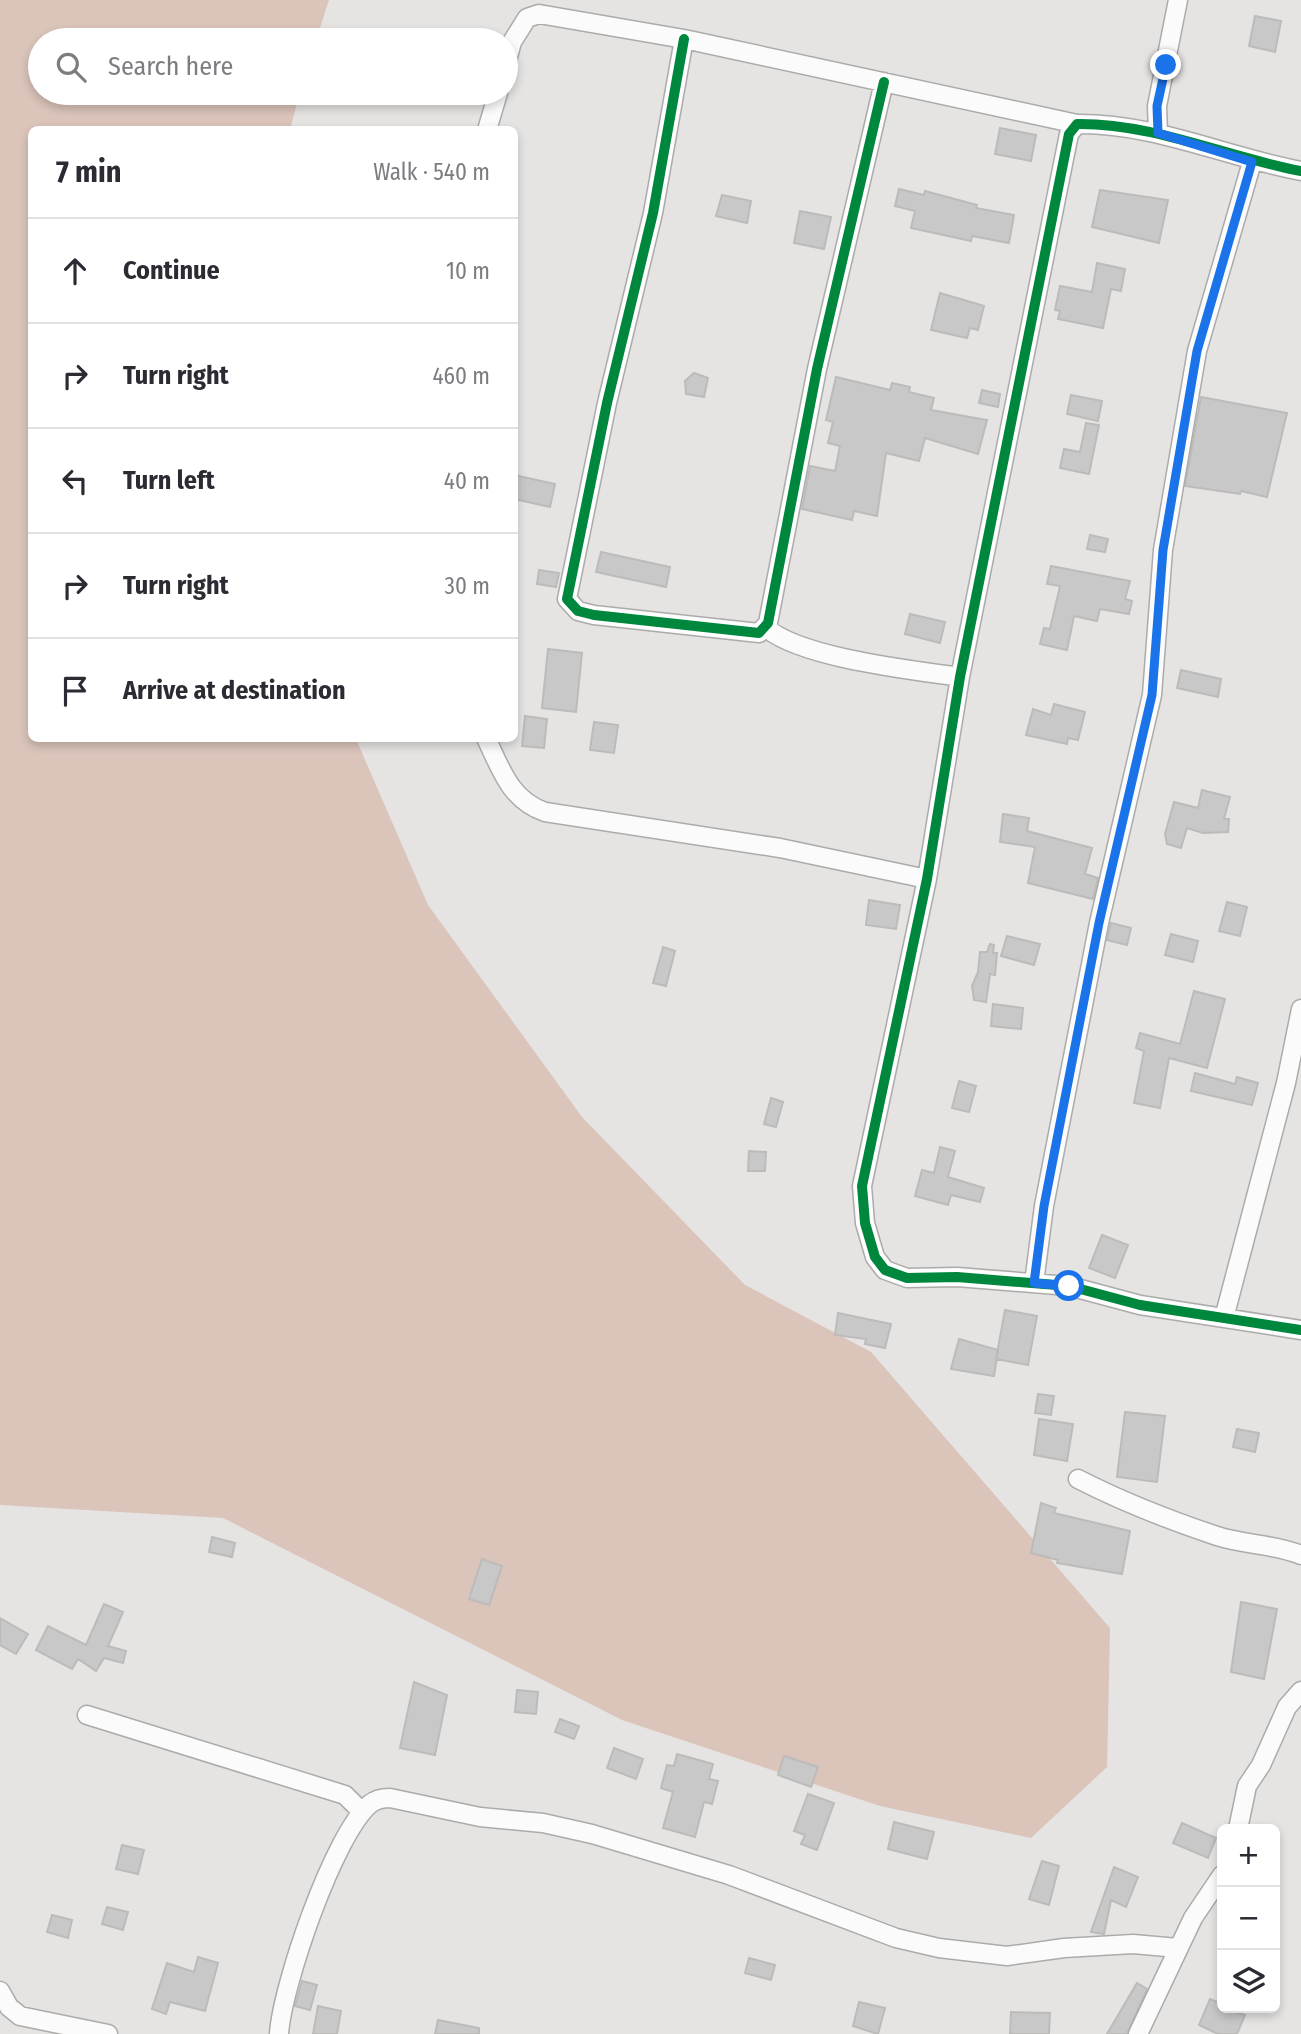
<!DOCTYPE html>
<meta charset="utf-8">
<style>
:root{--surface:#fff;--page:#f7f7f7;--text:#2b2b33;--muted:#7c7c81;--line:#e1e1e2}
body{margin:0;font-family:"Fira Sans Condensed",sans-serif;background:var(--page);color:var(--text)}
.controls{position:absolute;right:21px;bottom:21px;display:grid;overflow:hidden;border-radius:10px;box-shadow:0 4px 10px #0003}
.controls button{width:63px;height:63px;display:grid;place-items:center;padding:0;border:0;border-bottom:2px solid var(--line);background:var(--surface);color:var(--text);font:35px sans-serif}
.stop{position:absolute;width:21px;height:21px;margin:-16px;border:5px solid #1a73e8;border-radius:50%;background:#fff}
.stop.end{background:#1a73e8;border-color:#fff;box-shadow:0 2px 7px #0008}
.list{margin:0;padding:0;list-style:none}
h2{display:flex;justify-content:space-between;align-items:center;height:91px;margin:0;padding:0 28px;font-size:30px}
h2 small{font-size:23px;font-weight:400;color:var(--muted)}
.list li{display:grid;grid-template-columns:46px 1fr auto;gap:21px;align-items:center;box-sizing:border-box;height:105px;padding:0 28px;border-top:2px solid var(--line)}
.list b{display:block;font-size:26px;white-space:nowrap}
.list em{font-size:23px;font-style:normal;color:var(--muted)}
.icon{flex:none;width:38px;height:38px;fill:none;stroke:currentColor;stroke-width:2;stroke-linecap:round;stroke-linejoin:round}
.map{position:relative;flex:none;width:1301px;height:2034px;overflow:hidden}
.search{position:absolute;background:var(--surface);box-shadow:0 4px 10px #0003;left:28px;top:28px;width:490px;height:77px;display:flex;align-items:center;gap:18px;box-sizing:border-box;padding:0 24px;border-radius:38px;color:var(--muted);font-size:26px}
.panel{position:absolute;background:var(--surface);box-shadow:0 4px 10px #0003;left:28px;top:126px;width:490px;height:616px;border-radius:10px}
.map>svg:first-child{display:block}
.green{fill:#dbc4ba}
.building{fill:#c9c8c8;stroke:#bcbbba;stroke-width:2}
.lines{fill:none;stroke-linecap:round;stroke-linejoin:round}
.minor-casing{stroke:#acabaa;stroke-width:21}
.minor{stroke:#fbfbfb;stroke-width:18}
.cycleway-casing{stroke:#fff;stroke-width:15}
.cycleway{stroke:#00873e;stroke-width:10}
.route{stroke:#1a73e8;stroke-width:9}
</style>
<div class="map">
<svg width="1301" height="2034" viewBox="0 0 1301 2034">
<rect width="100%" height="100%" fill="#e5e4e3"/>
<path class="green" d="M0,0h329l-13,40h-276v53h260l-10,36 -258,1v608l324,1 72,166 154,212 163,168 126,67 239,276 -3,139 -76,71 -151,-32 -258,-86 -399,-202 -223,-13z"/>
<path class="building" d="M1255,16l26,5 -6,31 -26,-6z
M1000,128l36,7 -5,26 -36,-7z
M899,189l25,6 1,-4 52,14 -1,3 38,7 -5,28 -37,-7 -1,5 -60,-13 4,-17 -20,-5z
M1100,190l68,10 -9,43 -67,-16z
M722,195l29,6 -4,22 -31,-7z
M800,211l31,6 -7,32 -30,-6z
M1097,263l28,6 -4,22 -10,-2 -8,39 -45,-9 2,-8 -5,-1 5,-24 32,6z
M940,293l44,13 -6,24 -8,-2 -3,10 -36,-8z
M694,373l14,5 -4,19 -18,-3 -1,-13z
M836,377l54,13 2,-7 18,4 -1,5 25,6 -3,12 56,10 -9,34 -53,-16 -6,23 -33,-8 -9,63 -23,-5 -2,9 -50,-11 8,-43 25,5 5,-25 -12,-3 5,-21 -7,-2z
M982,390l18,4 -2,13 -19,-4z
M1071,395l31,6 -4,20 -31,-7z
M1201,397l86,16 -20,84 -26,-6 -1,3 -55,-8z
M1086,423l13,2 -10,49 -29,-6 4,-19 16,3z
M514,475l41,9 -5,23 -36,-8z
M1090,535l18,4 -3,13 -18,-3z
M601,552l69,15 -4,20 -70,-15z
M1051,566l79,15 -5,18 7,2 -3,13 -29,-5 -3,12 -23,-5 -7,34 -27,-6 4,-16 6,1 10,-43 -13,-2z
M539,570l20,3 -3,14 -19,-3z
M910,614l35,8 -5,21 -35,-9z
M548,649l34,4 -6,59 -34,-4z
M1181,670l40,9 -3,18 -41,-9z
M1054,704l31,8 -7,28 -10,-2 -1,6 -41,-9 7,-26 18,6z
M525,716l22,3 -3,29 -22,-2z
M594,722l24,3 -4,28 -24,-3z
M1202,790l28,7 -6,22h5l-1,13 -25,1 -16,-5 -6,20 -14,-4 -2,-10 9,-32 24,6z
M1003,814l26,4 -2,13 65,17 -7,26 13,4 -5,21 -65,-16 7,-36 -35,-5z
M869,900l31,5 -4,24 -30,-4z
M1227,902l20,5 -7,29 -21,-5z
M1111,923l20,5 -4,17 -20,-5z
M1171,934l27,7 -5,21 -28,-7z
M1007,936l33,8 -6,21 -33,-9z
M990,944l4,1 -1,8h4l-2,22 -5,-1 -4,28 -12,-2 -2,-14 6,-14 2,-20h7z
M663,947l12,4 -9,35 -13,-3z
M1194,991l31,8 -18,69 -38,-10 -9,50 -26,-5 10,-52 -8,-3 4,-15 40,11z
M993,1004l30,4 -2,21 -30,-3z
M1195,1073l40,11 2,-7 21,6 -6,22 -61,-14z
M959,1081l17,5 -7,26 -17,-4z
M771,1098l12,4 -7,25 -12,-3z
M940,1147l15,4 -7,26 36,11 -4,14 -29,-7 -3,10 -33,-9 7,-26 12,3z
M749,1151l17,1 -1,19h-17z
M1102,1235l26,10 -13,33 -26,-10z
M1005,1310l32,6 -9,49 -32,-6z
M838,1313l53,11 -6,24 -20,-4 1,-5 -31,-4z
M959,1339l39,11 -4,26 -43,-7z
M1038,1394l16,2 -3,19 -16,-2z
M1125,1412l40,4 -8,66 -40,-5z
M1039,1419l34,5 -6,37 -33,-6z
M1237,1429l22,4 -4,19 -22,-5z
M1041,1503l15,5 -2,5 76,18 -8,43 -65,-11 1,-3 -27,-7z
M212,1537l23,6 -3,14 -23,-5z
M482,1559l20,7 -13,39 -20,-6z
M1241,1602l36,7 -13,70 -33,-7z
M104,1604l19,8 -15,34 18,5 -3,12 -19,-5 -8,13 -18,-12 -6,10 -36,-19 12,-24 38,19z
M0,1618l28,16 -12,20 -16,-9z
M414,1682l33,13 -12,60 -35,-7z
M517,1690l21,2 -2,22 -21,-2z
M560,1719l19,7 -5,13 -19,-7z
M614,1748l29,11 -7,20 -29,-11z
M677,1754l36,10 -4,15 9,2 -6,23 -8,-2 -9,35 -32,-9 10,-36 -12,-4 6,-23 7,1z
M784,1756l34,11 -7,20 -33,-12z
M808,1794l26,9 -17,47 -16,-6 4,-9 -11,-4z
M894,1822l40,10 -7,27 -39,-10z
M1182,1823l34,15 -8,20 -35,-15z
M122,1845l22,5 -6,24 -22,-5z
M1042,1861l17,5 -10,39 -20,-6z
M1114,1867l24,10 -12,30 -15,-7 -7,34 -13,-2z
M107,1907l21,5 -5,18 -21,-6z
M52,1915l20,5 -4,18 -21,-6z
M198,1957l20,6 -13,48 -35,-9 -4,12 -14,-5 15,-46 27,9z
M749,1958l26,7 -4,15 -26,-7z
M302,1981l15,4 -7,25 -15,-4z
M1137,1983l10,6 -20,45h-20z
M1210,1999l12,5v4l23,7 -8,19h-19l-19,-9z
M859,2002l26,6 -7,26 -25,-8z
M318,2006l23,5 -4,23h-24z
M1011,2012l39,1 -1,21h-39z
M438,2020l41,8v6h-44z"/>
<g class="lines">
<defs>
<path id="minor" d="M684,39l-31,174 -46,190 -40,196 11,12 16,4 165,18 9,-10 49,-254 67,-287
M506,64l6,-22 15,-24 12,-4 145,25 393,85
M487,130l11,-37
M1158,133l-1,-27 21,-106
M1301,171c-75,-14 -147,-48 -224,-47l-8,10 -109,543 -33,202 -65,307 3,37 10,34 10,13 22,8 50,-1 112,9 71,19 161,25
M765,627c35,31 147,43 195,50
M486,738c15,31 24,62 59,74l235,36 147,31
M1034,1283l10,-77 55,-283 53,-228 11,-145 34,-199 55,-189
M1224,1318l62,-235 15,-74
M1078,1479c45,23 91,41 139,57 28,9 57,8 84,19
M87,1715l258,80 17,17
M1238,1829l9,-43 14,-21 26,-58 14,-16
M0,1991l9,16 11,9 88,18
M279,2034c3,-48 55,-200 91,-230 6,-5 12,-6 20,-6l90,19 63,6 49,11 137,41 167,63 43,10 68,8 57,-8 69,-4 45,4
M1138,2034l55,-116 29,-43"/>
</defs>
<use href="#minor" class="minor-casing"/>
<use href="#minor" class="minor"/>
<defs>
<path id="cycleway" d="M684,39l-31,174 -46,190 -40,196 11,12 16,4 165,18 9,-10 49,-254 67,-287
M1301,171c-75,-14 -147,-48 -224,-47l-8,10 -109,543 -33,202 -65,307 3,37 10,34 10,13 22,8 50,-1 112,9 71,19 161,25"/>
</defs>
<use href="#cycleway" class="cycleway-casing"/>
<use href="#cycleway" class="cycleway"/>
</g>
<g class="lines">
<path class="route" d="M1069,1286l-35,-3 10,-77 55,-283 53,-228 11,-145 34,-199 55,-189 -94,-29 -1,-27 9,-41"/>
</g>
</svg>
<div class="controls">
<button>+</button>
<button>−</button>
<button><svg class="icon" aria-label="layers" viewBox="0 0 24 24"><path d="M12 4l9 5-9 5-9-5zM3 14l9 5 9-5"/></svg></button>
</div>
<div class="stop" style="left:1069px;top:1286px"></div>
<div class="stop end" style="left:1166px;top:65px"></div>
<div class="search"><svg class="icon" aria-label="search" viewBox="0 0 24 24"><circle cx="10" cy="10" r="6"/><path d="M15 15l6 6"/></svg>Search here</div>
<section class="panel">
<h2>7 min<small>Walk · 540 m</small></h2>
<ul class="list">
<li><svg class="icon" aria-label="ahead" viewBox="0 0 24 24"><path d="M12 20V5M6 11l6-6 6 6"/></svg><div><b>Continue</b></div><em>10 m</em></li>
<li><svg class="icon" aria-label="right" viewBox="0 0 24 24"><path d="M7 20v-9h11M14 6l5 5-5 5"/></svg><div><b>Turn right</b></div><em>460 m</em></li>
<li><svg class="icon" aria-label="left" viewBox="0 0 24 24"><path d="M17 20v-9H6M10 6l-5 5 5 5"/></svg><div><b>Turn left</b></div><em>40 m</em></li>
<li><svg class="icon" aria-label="right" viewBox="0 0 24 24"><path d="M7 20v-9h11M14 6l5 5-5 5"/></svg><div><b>Turn right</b></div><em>30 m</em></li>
<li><svg class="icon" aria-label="arrive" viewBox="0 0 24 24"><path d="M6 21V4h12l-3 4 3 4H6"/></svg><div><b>Arrive at destination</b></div></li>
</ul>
</section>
</div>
